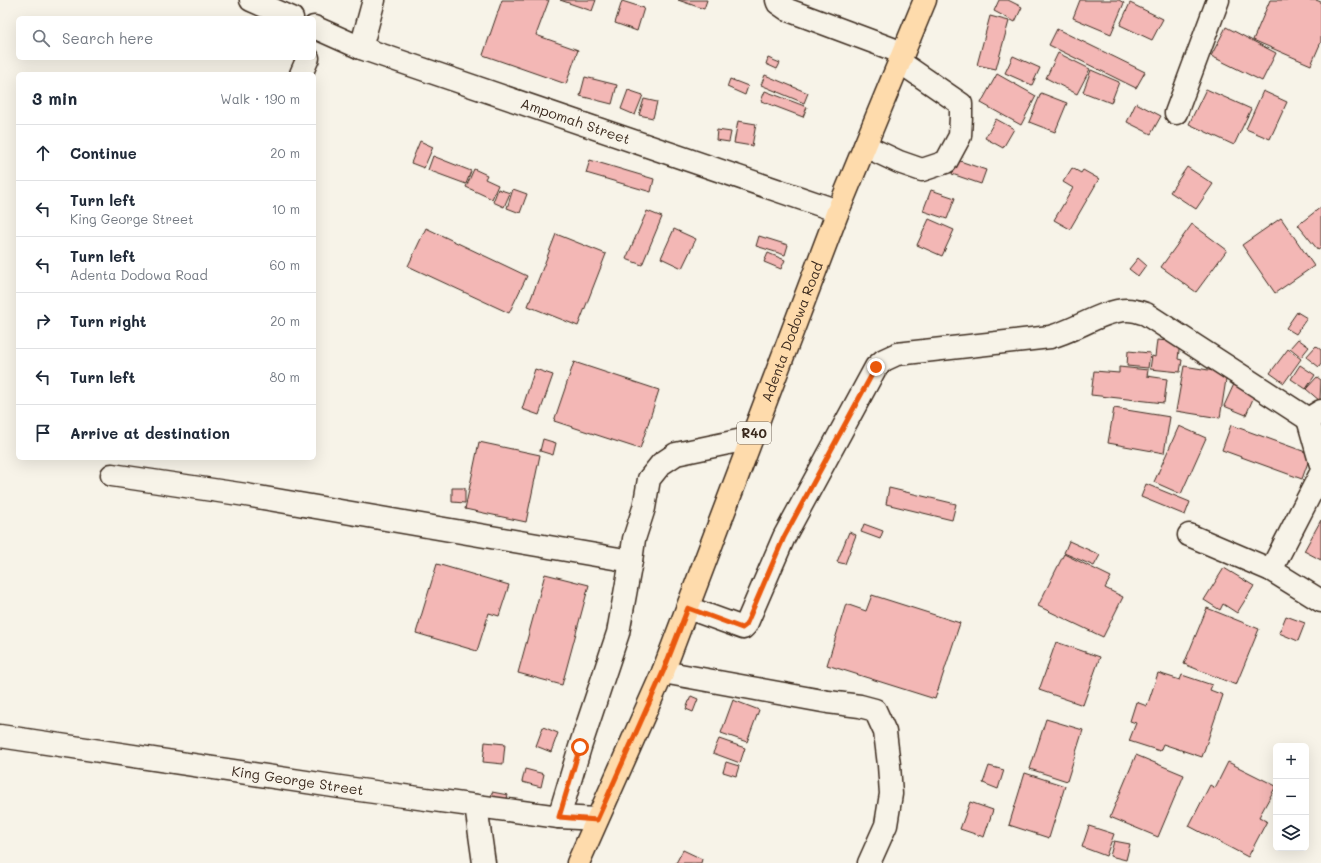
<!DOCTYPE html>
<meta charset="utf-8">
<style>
:root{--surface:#fff;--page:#f2f2f3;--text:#1f2937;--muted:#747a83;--line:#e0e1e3}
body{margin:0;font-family:Mali,sans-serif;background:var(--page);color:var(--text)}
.controls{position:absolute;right:12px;bottom:12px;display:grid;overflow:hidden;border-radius:6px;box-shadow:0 4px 16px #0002}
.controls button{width:36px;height:36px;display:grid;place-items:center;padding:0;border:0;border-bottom:1px solid var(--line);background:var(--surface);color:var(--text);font:20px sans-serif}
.stop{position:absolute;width:12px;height:12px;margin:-9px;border:3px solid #ea580c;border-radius:50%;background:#fff}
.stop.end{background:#ea580c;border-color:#fff;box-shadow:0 1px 4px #0008}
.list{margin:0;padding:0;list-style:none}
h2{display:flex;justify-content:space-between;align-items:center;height:52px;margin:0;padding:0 16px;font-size:17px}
h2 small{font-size:13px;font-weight:400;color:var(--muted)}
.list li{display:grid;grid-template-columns:26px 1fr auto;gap:12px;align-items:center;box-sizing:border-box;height:56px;padding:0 16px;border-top:1px solid var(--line)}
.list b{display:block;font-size:15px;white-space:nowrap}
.list p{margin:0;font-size:13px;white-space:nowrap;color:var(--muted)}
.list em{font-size:13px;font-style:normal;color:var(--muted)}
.icon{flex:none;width:22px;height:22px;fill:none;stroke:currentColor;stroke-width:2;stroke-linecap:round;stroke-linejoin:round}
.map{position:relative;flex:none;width:1321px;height:863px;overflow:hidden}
.search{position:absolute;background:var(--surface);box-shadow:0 4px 16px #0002;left:16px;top:16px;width:300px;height:44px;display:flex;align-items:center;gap:10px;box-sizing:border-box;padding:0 14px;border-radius:6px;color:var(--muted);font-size:15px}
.panel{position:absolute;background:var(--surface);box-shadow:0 4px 16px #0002;left:16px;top:72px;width:300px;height:388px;border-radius:6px}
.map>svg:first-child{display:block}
.building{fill:#f3b7b5;stroke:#3b2a1e}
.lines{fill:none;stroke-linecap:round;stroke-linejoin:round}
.minor-casing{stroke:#3b2a1e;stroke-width:25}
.major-casing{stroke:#3b2a1e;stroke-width:25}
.minor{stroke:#f7f3e8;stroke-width:22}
.major{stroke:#fedbac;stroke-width:22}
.route{stroke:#ea580c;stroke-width:5}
.labels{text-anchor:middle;stroke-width:4;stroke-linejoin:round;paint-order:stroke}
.shield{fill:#f7f3e8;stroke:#73665b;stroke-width:1}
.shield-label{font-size:13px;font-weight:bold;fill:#3b2a1e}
.street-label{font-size:14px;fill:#3b2a1e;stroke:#f7f3e8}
</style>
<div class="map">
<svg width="1321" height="863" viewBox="0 0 1321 863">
<rect width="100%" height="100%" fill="#f7f3e8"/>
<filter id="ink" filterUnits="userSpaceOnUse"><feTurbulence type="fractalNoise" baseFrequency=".025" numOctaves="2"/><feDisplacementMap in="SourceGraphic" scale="8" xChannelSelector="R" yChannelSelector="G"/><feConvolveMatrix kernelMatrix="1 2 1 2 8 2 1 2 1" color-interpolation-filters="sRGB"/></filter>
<g filter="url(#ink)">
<path class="building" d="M502,0h47l-13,35 42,15 -12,34 -83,-29z
M560,0h36l-4,11z
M678,0h29l-3,9z
M999,0h9l14,7 -7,15 -21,-11z
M1080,0h39l5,3 -13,31 -38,-16z
M1270,0h46l5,2v40l-10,23 -58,-25z
M622,1l22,7 -7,23 -22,-8z
M1130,3l33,16 -11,21 -32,-15z
M990,16l19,5 -13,48 -19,-4z
M1226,27l50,26 -14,28 -51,-25z
M1057,29l88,43 -9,16 -87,-43z
M1058,53l32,16 -13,25 -31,-16z
M1013,56l27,12 -8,17 -27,-12z
M768,58l12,5 -3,6 -11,-5z
M1091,70l28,12 -8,21 -28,-11z
M997,74l39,22 -15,29 -40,-22z
M765,75l43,18 -4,10 -43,-18z
M585,77l32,8 -5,19 -32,-8z
M730,79l18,7 -3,9 -18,-8z
M1206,89l45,20 -17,36 -45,-21z
M628,90l15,5 -8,20 -14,-6z
M765,91l42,16 -4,10 -42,-16z
M1263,91l24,11 -17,37 -24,-10z
M1041,93l26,10 -12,29 -26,-10z
M644,99l13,3 -4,16 -14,-3z
M1136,103l25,13 -10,18 -24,-12z
M996,119l18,10 -11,19 -18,-10z
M738,121l18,3 -4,22 -18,-3z
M717,130l14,2 -2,10 -13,-2z
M420,141l13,6 -9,21 -13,-5z
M433,156l38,15 -5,13 -38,-14z
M590,160l64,19 -3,13 -65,-19z
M957,160l29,10 -5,14 -29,-10z
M1187,167l26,17 -17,25 -26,-17z
M1072,168l9,5 2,-3 16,9 -29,50 -16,-9 19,-32 -10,-6z
M474,169l13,6 -2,4 13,6 -6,14 -26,-12z
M498,189l12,4 -6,14 -11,-5z
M513,189l14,5 -7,19 -13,-5z
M931,190l24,8 -8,21 -24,-8z
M1321,207v41l-3,2 -20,-25z
M647,211l15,6 -20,48 -16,-6z
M1281,218l33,48 -39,27 -33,-48z
M929,219l25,11 -12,26 -25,-11z
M1192,224l35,26 -31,42 -35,-25z
M426,228l101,48 -18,37 -101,-47z
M674,229l22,10 -14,29 -21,-10z
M556,234l50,20 -28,72 -50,-20z
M759,236l29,9 -3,10 -29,-9z
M768,253l17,7 -4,9 -17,-7z
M1138,258l8,7 -8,11 -9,-7z
M1297,312l10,6 -11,16 -10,-6z
M1298,339l11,8 -8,10 -11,-9z
M1157,340l23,2 -2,17 4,1 -2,12 -30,-3 2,-13 3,1z
M1316,346l5,4v14l-2,3 -13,-10z
M1288,349l13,10 -17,24 -14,-10z
M1128,351l22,2 -2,15 -21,-2z
M574,362l85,28 -19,59 -86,-28z
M1300,365l15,10 -9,14 -15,-10z
M1184,366l43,7 -7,45 -44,-7z
M1119,367l29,3 -1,6 20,3 -3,24 -73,-8 3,-24 25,2z
M535,369l18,6 -14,40 -17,-6z
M1317,377l4,3 -1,21 -14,-12z
M1234,384l21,10 -9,21 -22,-9z
M1114,408l56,9 -6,36 -56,-10z
M1231,425l80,29 -9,25 -80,-29z
M1179,426l27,12 -25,56 -27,-12z
M543,439l13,4 -3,12 -13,-4z
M479,442l61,13 -14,67 -61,-13z
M1146,484l44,18 -5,13 -44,-18z
M452,488h13v15l-13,-1z
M889,488l67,16 -4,16 -66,-16z
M1321,520v40l-17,-9z
M864,524l19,7 -3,8 -19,-7z
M849,532l7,3 -11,29 -8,-2z
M1069,541l31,14 -6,11 -30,-13z
M1064,554l47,23 -6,11 18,9 -20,40 -65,-31z
M437,564l72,21 -10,31 -10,-3 -12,38 -61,-18z
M1224,568l30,18 -17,27 -14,-9 -3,6 -16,-10z
M545,574l44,11 -27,100 -44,-12z
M872,595l88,28 -25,76 -108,-34 19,-61 20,7z
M1207,608l52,21 -23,56 -52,-21z
M1286,616l19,7 -7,18 -19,-8z
M1056,642l44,15 -17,48 -44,-15z
M1158,673l22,7 2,-5 30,10 -2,5 13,5 -21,62 -39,-13 -3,7 -31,-10 7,-18 -6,-2 6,-19 11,4z
M691,696l7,3 -5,13 -7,-3z
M733,700l26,10 -12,32 -26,-9z
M1046,719l37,11 -16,51 -37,-12z
M543,727l15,6 -7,19 -15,-6z
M719,739l26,9 -5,15 -27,-10z
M485,742l20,2 -2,20 -20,-2z
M1136,755l48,20 -26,62 -48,-20z
M726,762l13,4 -3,10 -13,-4z
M1228,762l48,24 -17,31 8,4 -19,36 -59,-31 21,-41 5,3z
M989,766l15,4 -6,19 -15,-6z
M525,769l19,5 -3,13 -19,-5z
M1025,773l40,13 -16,52 -40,-13z
M492,792l16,3 -2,7 -15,-3z
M970,802l23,8 -9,27 -24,-8z
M1089,826l25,8 -8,22 -24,-9z
M1114,841l16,3 -4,16 -16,-4z
M683,850l19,9 -1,4h-25z"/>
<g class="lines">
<defs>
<g id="minor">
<path d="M251,0l41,18"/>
<path d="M777,0l1,3 10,7 115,43"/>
<path id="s1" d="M314,27l47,21 477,163"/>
<path d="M361,48l13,-48"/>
<path d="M301,74l7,-16"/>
<path d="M1176,113l42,-113"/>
<path d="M865,146l34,16 23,8 24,-8 14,-26 1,-20v-12l-61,-42"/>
<path d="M1321,411l-13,8 13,46"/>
<path d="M112,475l134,20 385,66"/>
<path d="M1189,535l82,35 50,31"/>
<path d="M1271,570l50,-97"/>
<path d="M688,608l55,20 3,-3 38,-88 92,-170 8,-7 13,-6 153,-17c25,-6 53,-27 77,-27 6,0 13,2 19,4l162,105"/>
<path d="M663,672l165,30 32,4 15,4 10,22 4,33 2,29 -5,31 -17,38"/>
<path id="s2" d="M0,736l360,54 199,27 38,2"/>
<path d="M476,806l8,57"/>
<path d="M559,817l21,-70 38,-114 13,-72 3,-22 10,-31 5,-29 12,-15 15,-10 76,-16"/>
</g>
<g id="major">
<path id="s3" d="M578,863l85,-191 175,-461 87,-211"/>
</g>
</defs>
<use href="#minor" class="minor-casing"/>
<use href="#major" class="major-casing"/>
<use href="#minor" class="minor"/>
<use href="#major" class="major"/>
</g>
</g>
<g class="lines" filter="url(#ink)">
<path class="route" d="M580,747l-21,70 38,3 66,-148 25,-64 54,20 4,-3 38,-88 92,-170"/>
</g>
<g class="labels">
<rect class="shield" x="737" y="422" width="34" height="22" rx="3"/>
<g class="shield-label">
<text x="754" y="438">R40</text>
</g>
<g class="street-label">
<text dy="5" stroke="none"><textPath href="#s1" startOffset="278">Ampomah Street</textPath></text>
<text dy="5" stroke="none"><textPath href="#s3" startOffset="573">Adenta Dodowa Road</textPath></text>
<text dy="5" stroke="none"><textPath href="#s2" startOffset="301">King George Street</textPath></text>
</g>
</g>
</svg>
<div class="controls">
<button>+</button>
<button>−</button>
<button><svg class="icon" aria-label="layers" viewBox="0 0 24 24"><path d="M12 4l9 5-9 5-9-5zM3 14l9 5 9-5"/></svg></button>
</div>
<div class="stop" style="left:580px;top:747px"></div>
<div class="stop end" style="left:876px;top:367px"></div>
<div class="search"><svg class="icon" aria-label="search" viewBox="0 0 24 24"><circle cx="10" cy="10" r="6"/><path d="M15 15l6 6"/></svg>Search here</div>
<section class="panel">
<h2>3 min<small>Walk · 190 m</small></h2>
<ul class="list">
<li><svg class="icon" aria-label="ahead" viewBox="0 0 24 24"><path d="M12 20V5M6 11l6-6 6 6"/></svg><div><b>Continue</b></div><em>20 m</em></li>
<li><svg class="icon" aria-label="left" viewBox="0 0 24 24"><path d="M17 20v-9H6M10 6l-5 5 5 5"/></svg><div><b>Turn left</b><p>King George Street</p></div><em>10 m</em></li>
<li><svg class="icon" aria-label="left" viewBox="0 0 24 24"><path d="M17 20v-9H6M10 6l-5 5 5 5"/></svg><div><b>Turn left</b><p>Adenta Dodowa Road</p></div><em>60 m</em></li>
<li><svg class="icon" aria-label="right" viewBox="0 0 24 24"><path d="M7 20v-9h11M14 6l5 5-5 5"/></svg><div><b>Turn right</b></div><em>20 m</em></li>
<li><svg class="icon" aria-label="left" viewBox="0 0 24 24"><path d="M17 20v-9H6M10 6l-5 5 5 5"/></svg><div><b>Turn left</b></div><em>80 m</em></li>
<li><svg class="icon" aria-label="arrive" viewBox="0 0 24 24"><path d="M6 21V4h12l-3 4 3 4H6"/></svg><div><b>Arrive at destination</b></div></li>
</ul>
</section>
</div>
